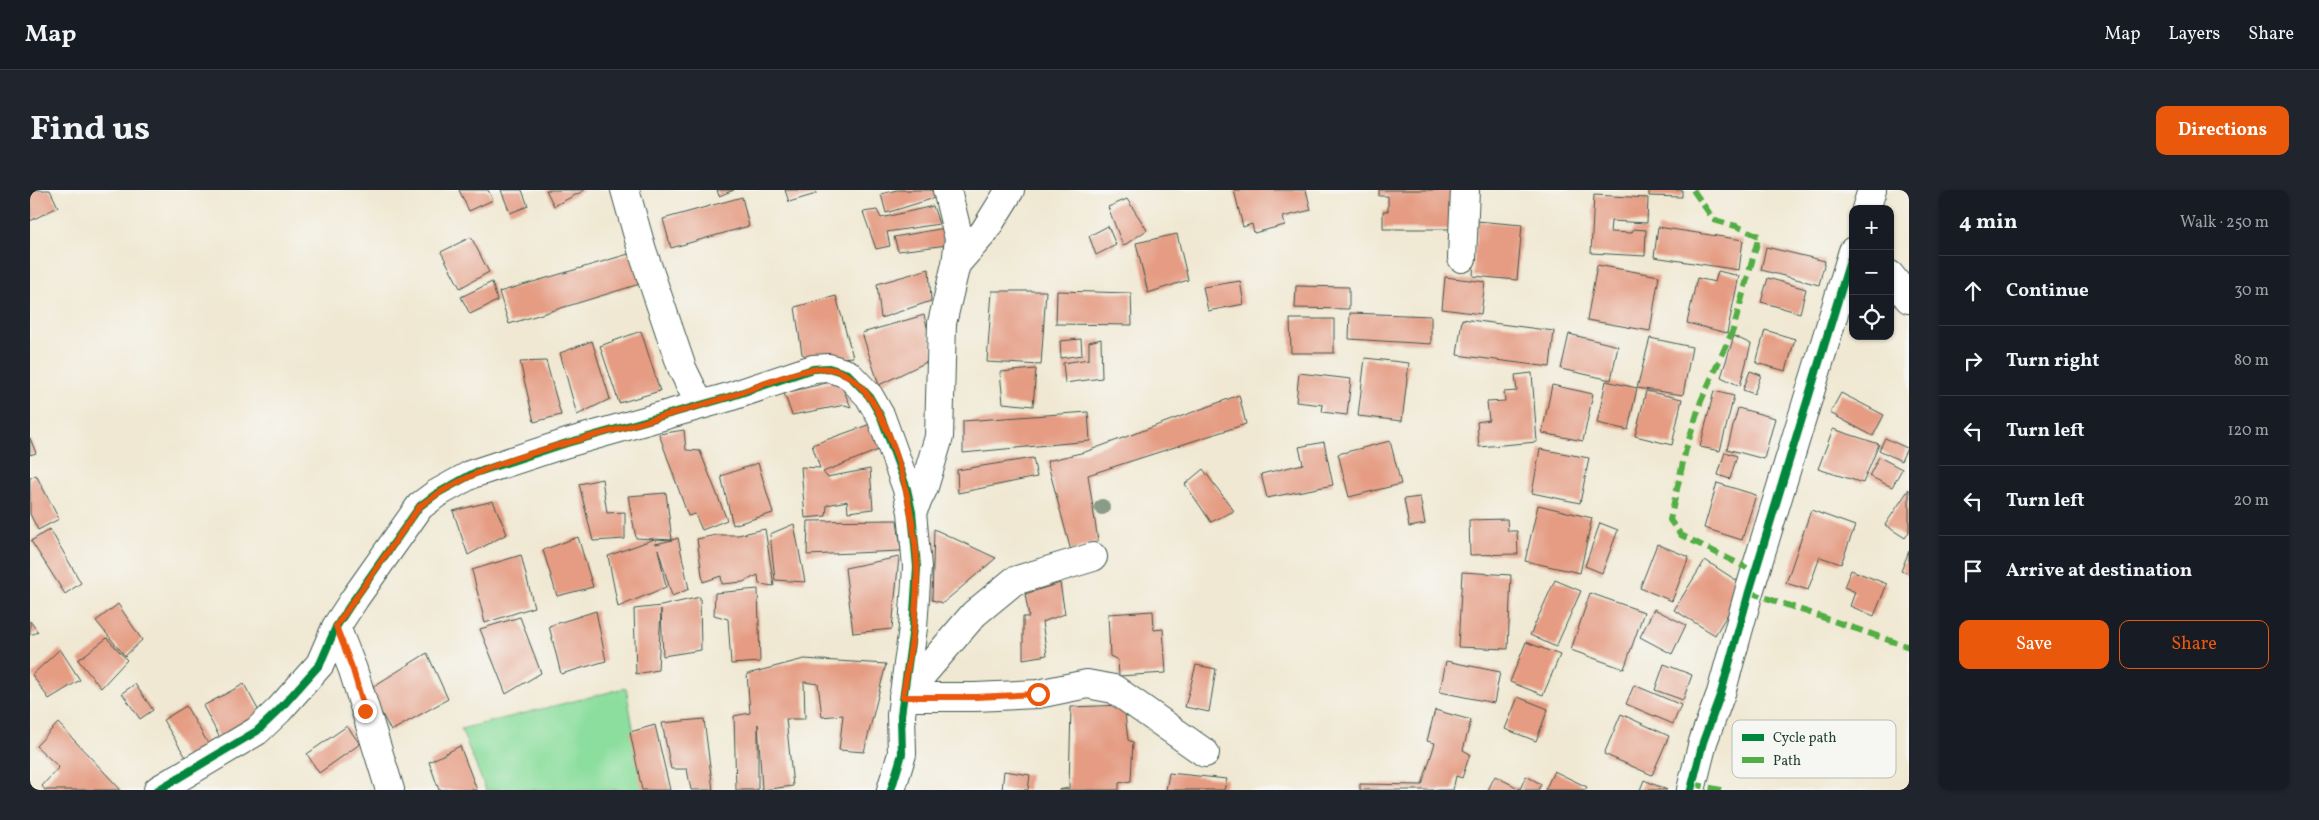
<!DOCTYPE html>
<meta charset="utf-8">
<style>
:root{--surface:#171b24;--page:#20242c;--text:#f1f3f6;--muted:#9ea1a6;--line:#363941;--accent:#ea580c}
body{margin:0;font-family:Vollkorn,serif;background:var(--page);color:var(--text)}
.controls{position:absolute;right:15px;top:15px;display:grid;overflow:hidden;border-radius:10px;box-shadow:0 1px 4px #0004}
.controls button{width:45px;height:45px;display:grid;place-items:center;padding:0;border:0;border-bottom:1px solid var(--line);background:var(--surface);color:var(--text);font:25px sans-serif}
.stop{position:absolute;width:15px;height:15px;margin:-11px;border:4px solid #ea580c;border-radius:50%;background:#fff}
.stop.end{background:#ea580c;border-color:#fff;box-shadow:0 1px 5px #0008}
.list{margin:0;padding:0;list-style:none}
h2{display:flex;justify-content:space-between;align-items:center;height:65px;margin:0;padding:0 20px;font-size:21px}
h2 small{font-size:16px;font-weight:400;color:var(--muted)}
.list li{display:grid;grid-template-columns:32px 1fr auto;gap:15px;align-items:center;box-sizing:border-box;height:70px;padding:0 20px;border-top:1px solid var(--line)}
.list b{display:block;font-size:19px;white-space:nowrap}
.list em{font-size:16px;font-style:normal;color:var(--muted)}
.actions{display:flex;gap:10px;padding:15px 20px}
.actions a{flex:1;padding:11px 0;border:1px solid var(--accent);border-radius:10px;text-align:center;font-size:18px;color:var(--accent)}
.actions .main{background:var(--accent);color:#fff}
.icon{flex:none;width:28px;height:28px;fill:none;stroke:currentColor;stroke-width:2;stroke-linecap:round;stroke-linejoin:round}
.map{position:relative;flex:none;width:1879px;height:600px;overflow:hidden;border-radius:10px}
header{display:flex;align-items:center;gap:30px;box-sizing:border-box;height:70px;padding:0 25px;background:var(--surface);border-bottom:1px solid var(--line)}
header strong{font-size:24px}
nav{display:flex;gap:28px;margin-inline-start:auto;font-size:18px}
.intro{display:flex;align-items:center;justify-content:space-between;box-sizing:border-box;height:120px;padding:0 30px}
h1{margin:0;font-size:35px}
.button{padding:12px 22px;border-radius:10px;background:var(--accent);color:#fff;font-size:18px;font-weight:700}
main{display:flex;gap:30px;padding:0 30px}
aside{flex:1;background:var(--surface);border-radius:10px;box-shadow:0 1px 4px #0004}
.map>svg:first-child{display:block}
.green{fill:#8cde9e;stroke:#568e69}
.building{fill:#e59c83;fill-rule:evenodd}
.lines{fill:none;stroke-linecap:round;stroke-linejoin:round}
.minor-casing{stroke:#3e574c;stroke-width:30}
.minor{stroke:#fff;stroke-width:28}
.quiet{stroke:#52ad45;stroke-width:6;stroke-dasharray:12 6;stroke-linecap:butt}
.cycleway-casing{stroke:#f6f6f2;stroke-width:11}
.cycleway{stroke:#00873e;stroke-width:8}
.tree{fill:#899c87}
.route{stroke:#ea580c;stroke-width:6}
.key{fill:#f6f6f2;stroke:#b6beb9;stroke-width:1}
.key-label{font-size:14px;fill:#1f3d34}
</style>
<header>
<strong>Map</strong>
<nav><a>Map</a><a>Layers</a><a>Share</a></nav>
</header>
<div class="intro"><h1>Find us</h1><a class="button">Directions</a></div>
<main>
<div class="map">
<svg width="1879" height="600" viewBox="0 0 1879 600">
<rect width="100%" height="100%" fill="#f6f6f2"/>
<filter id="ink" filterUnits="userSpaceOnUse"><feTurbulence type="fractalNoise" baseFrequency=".02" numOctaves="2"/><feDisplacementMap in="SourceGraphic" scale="10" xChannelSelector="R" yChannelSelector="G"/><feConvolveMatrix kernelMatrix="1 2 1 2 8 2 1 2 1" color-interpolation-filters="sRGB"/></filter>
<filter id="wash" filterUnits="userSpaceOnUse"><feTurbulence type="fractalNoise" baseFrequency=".0096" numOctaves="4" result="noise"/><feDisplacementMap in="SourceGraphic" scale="20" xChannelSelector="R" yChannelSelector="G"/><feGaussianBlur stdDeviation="1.12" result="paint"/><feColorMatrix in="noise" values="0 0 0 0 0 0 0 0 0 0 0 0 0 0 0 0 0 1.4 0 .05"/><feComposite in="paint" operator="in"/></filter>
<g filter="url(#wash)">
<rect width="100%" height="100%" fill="#f0e8d2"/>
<path class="green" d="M596,498l18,102h-158l-25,-61z"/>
<g id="blocks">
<path class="building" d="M0,0h20l8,17 -28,14z
M429,0h29l5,10 -24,11z
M471,0h21l6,16 -18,7z
M516,0h39l-31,16z
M687,0h17l-15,6z
M755,0h30l1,4 -27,8z
M867,0h40l1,7 -52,16 -5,-19z
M1204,0h72l5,20 -28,7 2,8 -31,8 -2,-9 -9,3z
M1349,0h79l-1,39h-74v-18h5v-15h-9z
M1619,0h33v7l-33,-1z
M1564,5l54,3 -1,25 -36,-2 -1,11 22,1 1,-4 13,1 -1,26 -54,-3z
M712,7l7,29 -78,22 -8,-29z
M1097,9l20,31 -24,16 -15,-39z
M903,16l6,18 -52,8 3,14 -14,3 -13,-37 14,-2 4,8z
M1447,31l45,4 -5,55 -44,-4z
M1078,36l8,19 -20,10 -7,-19z
M1628,37l85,13 -4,30 -85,-13z
M915,38l3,17 -50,6 -4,-14z
M1147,44l11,46 -40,13 -12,-50z
M441,47l18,35 -29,16 -19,-36z
M1736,57l59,14 -6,24 -58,-15z
M602,63l11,30 -134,41 -10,-32z
M1567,75l62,11 -9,55 -63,-11z
M899,79l2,32 -50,17 -4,-34z
M1688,81l21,5 -12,57 -40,-10 10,-45 18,4z
M1415,87l40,5 -4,32 -39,-5z
M1738,88l38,11 -6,24 -39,-11z
M1210,91l4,23 -36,7 -5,-24z
M462,92l5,19 -27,13 -9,-17z
M1266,96l53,1v22l-54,-1z
M962,101h54l-5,74 -54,-3z
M1027,101l74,2 1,32 -76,-1z
M806,106l17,61 -38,3 -13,-6 -7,-47z
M1320,123l81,3v28l-82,-5z
M894,125l11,43 -56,27 -17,-52z
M1260,129h44v34h-43z
M1432,129l92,12 -4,36 -93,-12z
M1735,140l30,9 -9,32 -30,-8z
M611,141l19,60 -41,12 -19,-57z
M1539,144l49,12 -7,34 -50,-11z
M1704,146l17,8 -11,42 -19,-9z
M1620,148l42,9 -9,48 -46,-7z
M1051,149l1,16 -21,3 -1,-17z
M1071,149l1,39 -37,5 -2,-20 26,-4v-17z
M562,151l18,58 -33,16 -17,-62z
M1335,168l44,5 -7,58 -44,-5z
M516,171l15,54 -27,7 -14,-60z
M1006,179l-3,37 -30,-3 -3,-31z
M1720,181l11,4 -7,19 -11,-4z
M1269,183l52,6 -4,36 -25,-3 1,-7 -27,-3z
M1502,183l5,69 -58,5 -2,-25 12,-2 -2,-18 18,-1 -1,-9 13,-1 -2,-16z
M809,190l12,27 -6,-2 -53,10 -8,-22z
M1576,191l31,7 -9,42 -31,-7z
M1522,195l41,9 -10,47 -41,-8z
M1616,201l36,8 -10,46 -37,-9z
M1684,201l20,5 -14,55 -20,-4z
M1811,203l43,22 -11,21 -43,-23z
M1209,205l7,29 -158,51 10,66 -27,10 -24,-90 38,-9z
M1708,218l37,10 -11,41 -37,-10z
M1058,222l2,29 -127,12v-32z
M846,232l5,27 -58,23 4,5 43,-8 3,40 -25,3 -1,-11 -20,4 -1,11 -21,2 -4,-51 19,1 -8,-23z
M1803,239l46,15 -16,39 -45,-14z
M654,240l2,20 14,1 27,69 -25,10 -7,-16 -7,2 -29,-82z
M0,248l6,15 -6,2z
M1855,248l22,10 -6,13 -22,-11z
M1360,251l11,43 -52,13 -11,-43z
M1294,252l9,43 -66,13 -6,-24 42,-10 -4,-17z
M1510,259l49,9 -9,45 -48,-10z
M1695,262l12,4 -7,23 -12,-4z
M1849,267l23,12 -10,18 -23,-11z
M1003,268l4,19 -79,16 -1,-23z
M728,273l15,50 -40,12 -12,-49z
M1173,279l31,42 -23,11 -26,-38z
M6,285l23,44 -21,11 -8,-16v-36z
M572,289l5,34 18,-1v27l-32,2 -14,-57z
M1687,293l39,12 -14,45 -38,-12z
M1879,299v43l-4,6 -20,-13z
M636,303l6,47 6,-2 11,51 -17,7 -14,-47 8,38 -48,20 -10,-51 46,-17 -18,-1 -8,-42zM625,349l17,1 -16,4z
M1390,307l5,27 -16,3 -5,-28z
M463,311l14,33 -39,21 -15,-44z
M1508,315l54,13 -12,55 -55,-12z
M1781,320l44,16 -14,38 -21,-7 -12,33 -22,-7z
M1477,329l1,12h9l1,23 -48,1 -1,-35z
M867,330l4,31 -94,4 1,-34z
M1570,333l18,7 -16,43 -17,-7z
M764,334l11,58 -30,-2 -5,-46z
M20,339l31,54 -16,11 -34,-53z
M735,339l9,57 -15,-2 -1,-9 -15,7 -21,2 -1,-8 -18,6 -6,-43 19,-4h22z
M904,339l62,29 -53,45 -11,-3z
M548,347l15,50 -36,9 -14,-46z
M1627,354l32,13 -17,44 -32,-13z
M1879,361v23l-8,-3z
M491,365l13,52 -49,16 -13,-53z
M869,367l-7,72 -39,4 -8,-65z
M1675,370l40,26 -30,49 -41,-25z
M1821,380l36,14 -13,32 -24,-10 5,-14 -11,-5z
M1432,382l49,3 -3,74 -50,-2z
M1525,390l26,11 -25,56 -26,-12z
M1030,393l5,31 -23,8 5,33 -24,4v-42h6l-4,-23z
M728,399l2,73 -29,2 -3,-45 -14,-4 1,-22z
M1560,403l54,19 -20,57 -53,-19z
M670,407l1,53 -38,6 -2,-47 -3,61 -22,4 -2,-65 27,-3z
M88,414l24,36 -17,16 -29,-35z
M1624,419l32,16 -14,29 -32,-17z
M566,421l10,50 -45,13 -12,-48z
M1123,421l1,19 9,-1 3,44 -47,3 -1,-16 -8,-4 -2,-42z
M490,427l21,56 -35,21 -26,-65z
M0,431l8,11 -8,3z
M77,448l20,22 -26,28 -23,-28z
M1496,452l34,13 -17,40 -33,-13z
M30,459l20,31 -31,19 -17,-24z
M397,463l21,46 -57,32 -22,-42z
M774,469l82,5 -22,88 -25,-2 4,-35 -21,2 -4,-33 -14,-2 1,37h-19l7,67 -31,4 -4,-66v66h-22l-2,-74 16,-3 -3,-39z
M1416,471l54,11 -6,31 -54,-11z
M1634,474l28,11 -9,25 -28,-10z
M1166,475l20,4 -7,43 -24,-5z
M105,494l18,26 -13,9 -18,-26z
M214,494l17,31 -41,23 -17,-32z
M1604,495l47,20 -8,19 -47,-20z
M1488,507l30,12 -12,32 -31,-12z
M1094,515l4,35 5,2 -2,39 -12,2v7h-61l11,-2 2,-81z
M156,516l26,44 -22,14 -27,-44z
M1405,520l36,10 -8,30 7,4 -8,24 -6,-2 -3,14h-93v-6l62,1 13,-42 -8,-2z
M1591,524l48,22 -17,39 -48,-21z
M674,529l9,71h-22l-4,-21h-16l-9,-46z
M28,533l63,67h-76l-3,-4 17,-19 -23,-21z
M625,535l15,65h-28l-12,-58z
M317,536l13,18 -41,29 -12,-19z
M430,556l17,44h-38l-10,-28z
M974,581l26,4 -2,15h-26z
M1524,581l33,16 -2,3h-40z
M1139,583l58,6 -3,11h-58z
M1465,586l25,13 6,-13 15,8 -3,6h-50z
M1614,590l23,10h-27z"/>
</g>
</g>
<g filter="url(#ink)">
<use href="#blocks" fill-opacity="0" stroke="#3e574c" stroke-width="1"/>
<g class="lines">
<defs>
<path id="minor" d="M595,0l17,60 40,118 18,37
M1836,19l6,-19
M1432,68l3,-68
M926,74l28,-32 26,-42
M1860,85l19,24
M882,322l12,-25 15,-50 3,-114 14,-59 3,-25 -12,-49
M306,437l17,43 37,120
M873,507h72l63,-3 49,-10 27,5 91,64
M873,507l71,-83 40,-33 79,-24
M128,600l99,-59 22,-21 41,-46 16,-37 19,-29 65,-92 16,-12 36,-20 95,-31 162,-46 84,-28 16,-1 19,6 21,22 12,21 26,72 5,23 5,55 -4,61 -12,87 1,39 -11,36
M1661,600l12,-48 18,-49 28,-101 104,-341"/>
</defs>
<use href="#minor" class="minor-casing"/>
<use href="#minor" class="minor"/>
<path class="quiet" d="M1663,0l21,30 22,6 23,10 -26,94 -32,71 -15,48 -16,71 11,15 66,33
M1719,402l160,55
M1662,594l29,6"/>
<defs>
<path id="cycleway" d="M128,600l99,-59 22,-21 41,-46 16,-37 19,-29 65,-92 16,-12 36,-20 95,-31 162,-46 84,-28 16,-1 19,6 21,22 12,21 26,72 5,23 5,55 -4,61 -12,87 1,39 -11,36
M1661,600l12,-48 18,-49 28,-101 104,-341"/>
</defs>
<use href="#cycleway" class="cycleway-casing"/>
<use href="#cycleway" class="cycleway"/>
</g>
<circle class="tree" cx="1072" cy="317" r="8"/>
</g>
<g class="lines" filter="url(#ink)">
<path class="route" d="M335,521l-12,-41 -17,-44 84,-120c65,-49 154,-63 230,-86 27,-8 54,-15 81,-24 24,-8 75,-31 99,-27 60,9 85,147 87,197 1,43 -7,88 -14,131h72l63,-3"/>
</g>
<rect x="1702" y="530" width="164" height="58" rx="8" class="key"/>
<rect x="1712" y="544" width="22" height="7" fill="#00873e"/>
<rect x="1712" y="567" width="22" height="6" fill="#52ad45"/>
<g class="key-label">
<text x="1743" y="552">Cycle path</text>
<text x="1743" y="575">Path</text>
</g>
</svg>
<div class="controls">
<button>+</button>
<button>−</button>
<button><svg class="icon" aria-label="locate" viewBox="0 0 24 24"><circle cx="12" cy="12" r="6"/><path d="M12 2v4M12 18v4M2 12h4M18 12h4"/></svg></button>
</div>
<div class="stop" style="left:1008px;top:504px"></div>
<div class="stop end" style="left:335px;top:521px"></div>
</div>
<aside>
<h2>4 min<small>Walk · 250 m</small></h2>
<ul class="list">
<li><svg class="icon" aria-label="ahead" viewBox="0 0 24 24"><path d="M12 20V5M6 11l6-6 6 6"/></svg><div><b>Continue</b></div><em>30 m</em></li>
<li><svg class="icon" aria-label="right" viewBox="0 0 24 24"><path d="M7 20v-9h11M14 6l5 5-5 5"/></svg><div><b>Turn right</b></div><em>80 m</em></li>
<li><svg class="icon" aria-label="left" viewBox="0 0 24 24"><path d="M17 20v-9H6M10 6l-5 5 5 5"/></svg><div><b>Turn left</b></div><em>120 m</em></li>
<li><svg class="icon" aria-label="left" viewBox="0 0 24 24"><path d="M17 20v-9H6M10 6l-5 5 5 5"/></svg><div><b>Turn left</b></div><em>20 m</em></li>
<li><svg class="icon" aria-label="arrive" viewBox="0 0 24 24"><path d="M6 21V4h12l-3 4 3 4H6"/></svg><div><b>Arrive at destination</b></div></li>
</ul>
<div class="actions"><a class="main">Save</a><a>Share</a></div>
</aside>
</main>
